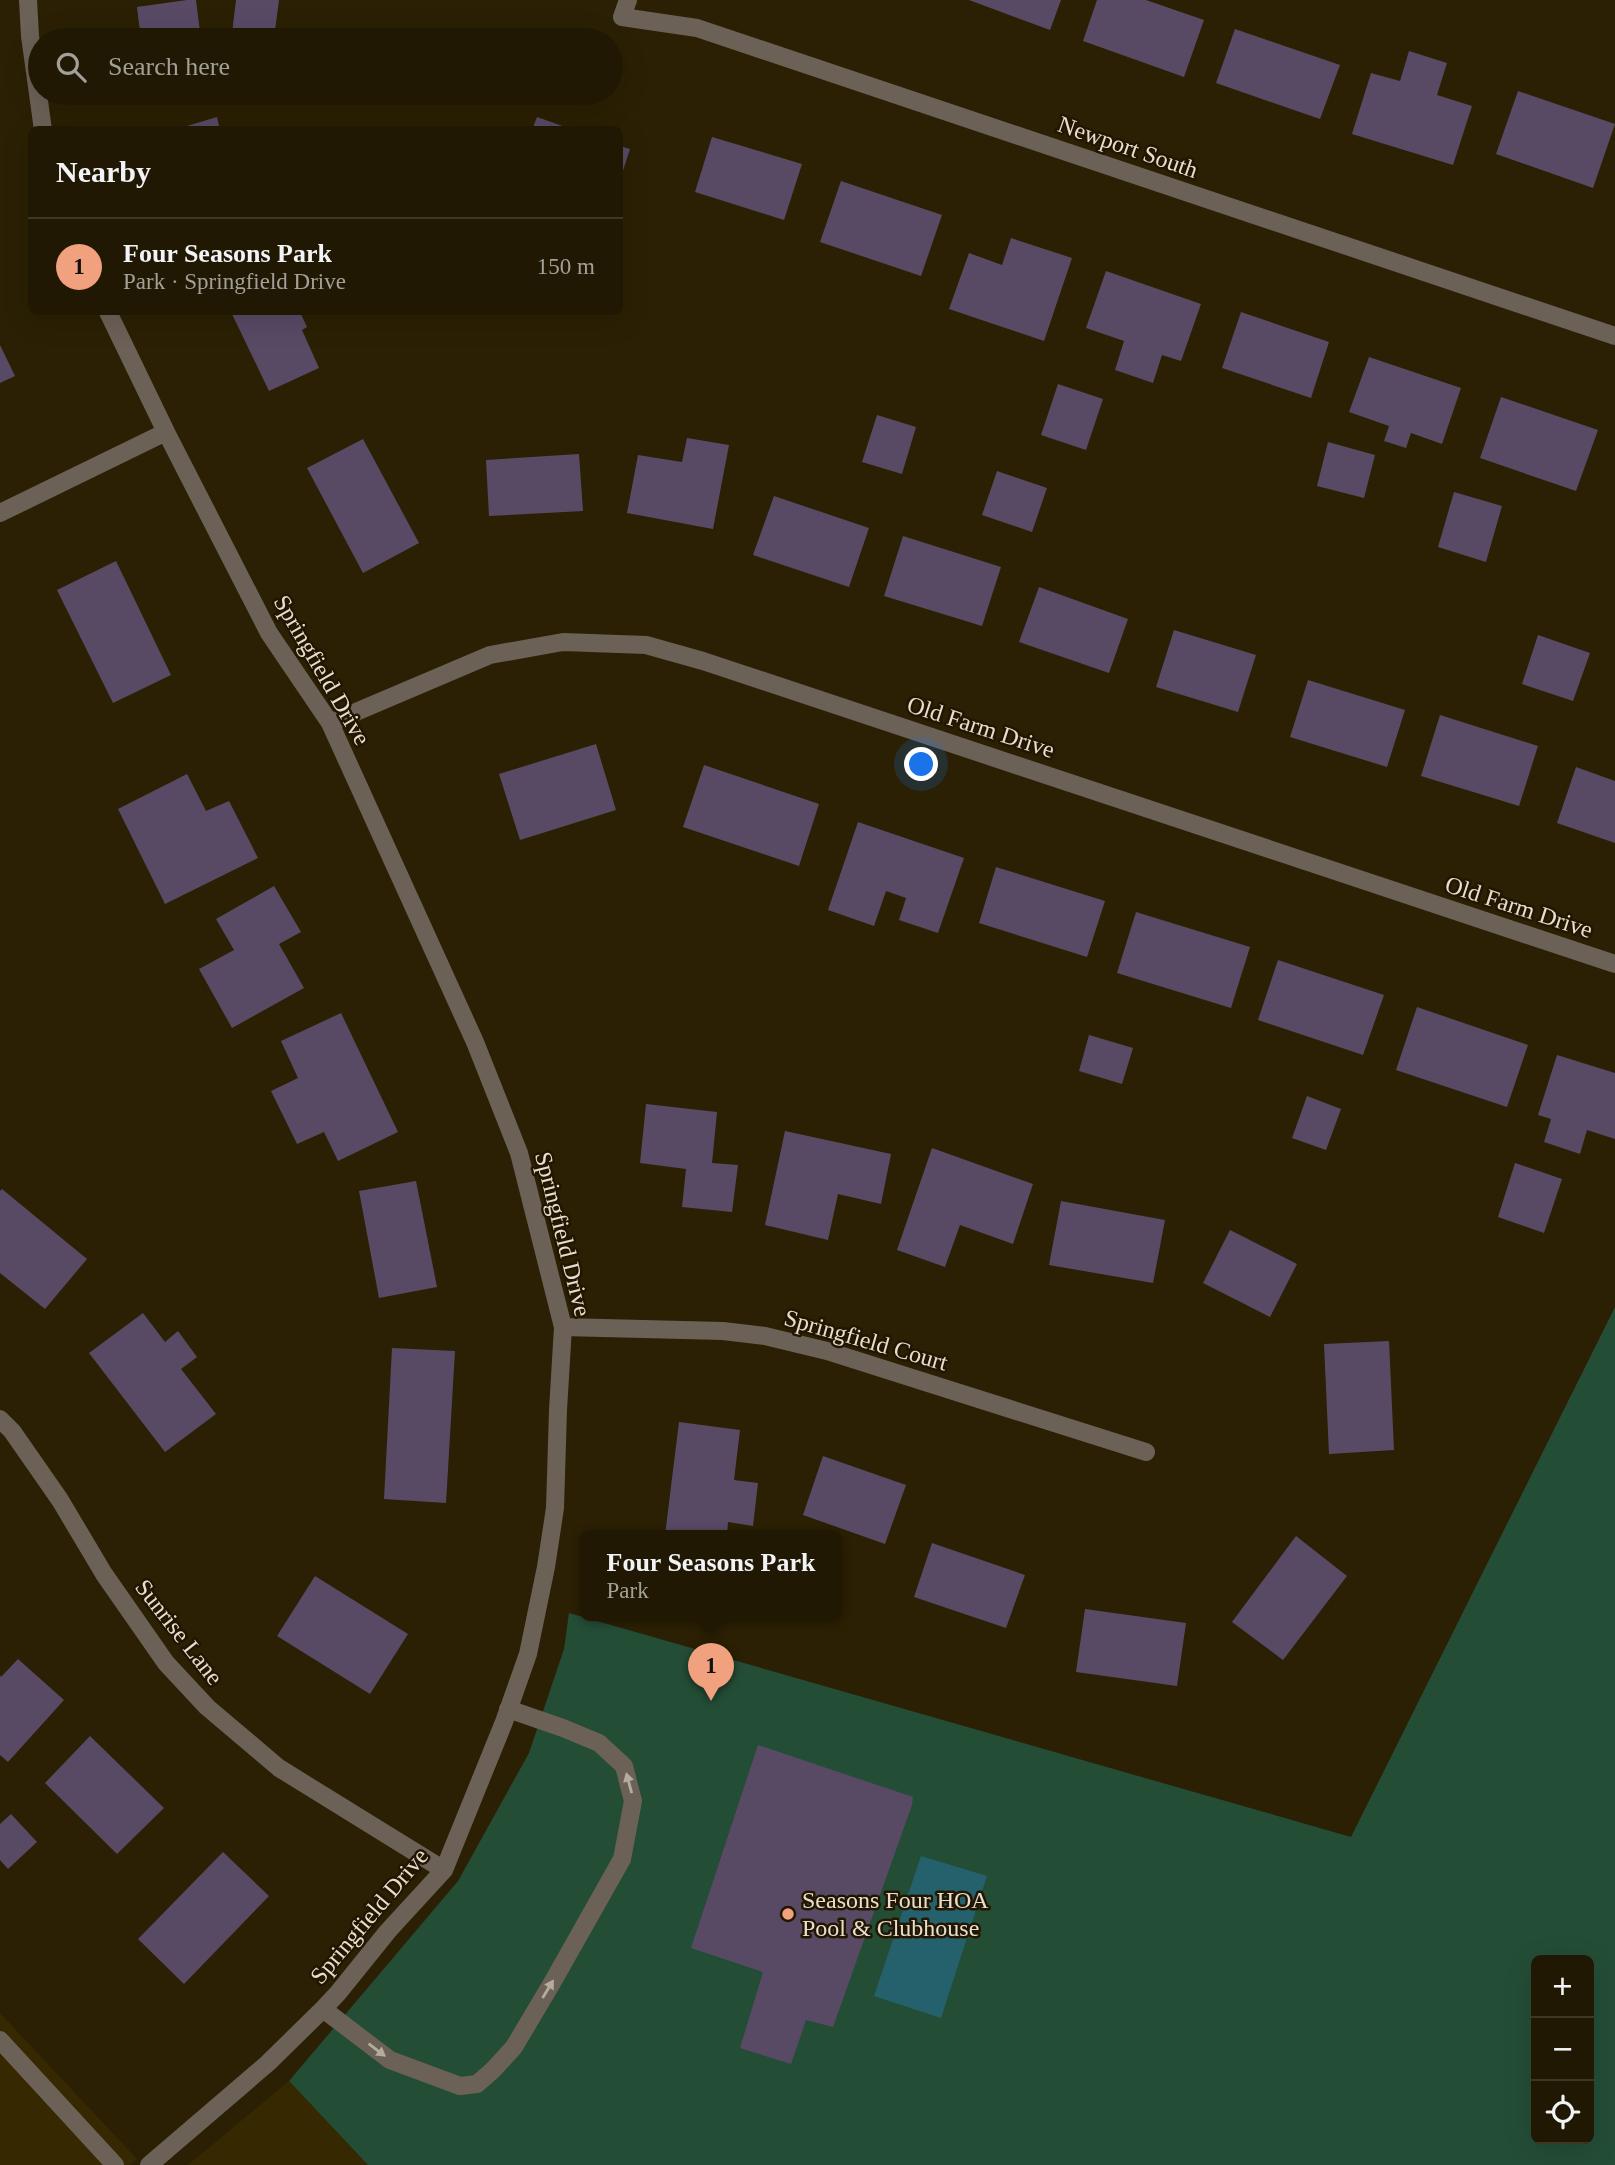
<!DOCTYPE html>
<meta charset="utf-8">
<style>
:root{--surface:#201802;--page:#28210c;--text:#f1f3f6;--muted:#a2a099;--line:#3d3724;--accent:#f1a17e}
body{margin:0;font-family:"Times New Roman",serif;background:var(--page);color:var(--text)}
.controls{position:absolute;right:21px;bottom:21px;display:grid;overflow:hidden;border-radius:10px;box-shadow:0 7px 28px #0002}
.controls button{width:63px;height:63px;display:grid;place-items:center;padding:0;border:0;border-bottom:2px solid var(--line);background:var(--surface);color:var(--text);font:35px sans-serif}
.you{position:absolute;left:922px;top:765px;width:24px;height:24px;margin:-18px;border:5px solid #fff;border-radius:50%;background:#1a73e8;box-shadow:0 0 0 10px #1a73e833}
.badge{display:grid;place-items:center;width:46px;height:46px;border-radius:50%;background:var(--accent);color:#111;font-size:23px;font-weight:700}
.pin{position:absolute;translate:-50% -58px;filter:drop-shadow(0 2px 4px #0008)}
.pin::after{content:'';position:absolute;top:37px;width:24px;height:21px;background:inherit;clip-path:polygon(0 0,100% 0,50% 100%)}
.popup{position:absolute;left:580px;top:1530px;width:262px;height:91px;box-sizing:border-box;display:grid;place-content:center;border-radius:10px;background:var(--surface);filter:drop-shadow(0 2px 5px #0005);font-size:23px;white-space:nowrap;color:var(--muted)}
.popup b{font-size:26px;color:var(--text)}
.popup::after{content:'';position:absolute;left:50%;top:100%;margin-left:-14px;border:14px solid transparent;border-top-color:var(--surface)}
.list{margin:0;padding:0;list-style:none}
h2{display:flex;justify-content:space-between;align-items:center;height:91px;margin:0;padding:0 28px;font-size:30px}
h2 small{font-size:23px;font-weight:400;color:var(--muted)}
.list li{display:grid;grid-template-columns:46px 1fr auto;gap:21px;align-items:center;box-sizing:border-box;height:98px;padding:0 28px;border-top:2px solid var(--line)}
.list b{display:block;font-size:26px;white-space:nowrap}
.list p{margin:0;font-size:23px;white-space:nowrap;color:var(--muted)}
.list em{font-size:23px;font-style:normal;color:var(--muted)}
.icon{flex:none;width:38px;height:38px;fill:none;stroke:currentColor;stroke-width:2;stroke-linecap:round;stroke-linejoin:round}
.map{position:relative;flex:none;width:1615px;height:2165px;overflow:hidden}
.search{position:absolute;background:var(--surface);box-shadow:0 7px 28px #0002;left:28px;top:28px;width:595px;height:77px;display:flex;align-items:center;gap:18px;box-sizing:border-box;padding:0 24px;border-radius:38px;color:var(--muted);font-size:26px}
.panel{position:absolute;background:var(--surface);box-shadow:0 7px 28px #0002;left:28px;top:126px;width:595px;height:189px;border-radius:10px}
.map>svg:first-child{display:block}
.built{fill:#362801}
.green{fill:#244d36;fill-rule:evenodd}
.water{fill:#25616c}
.building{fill:#584a65}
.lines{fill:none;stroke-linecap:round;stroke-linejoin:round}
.minor{stroke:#6c6157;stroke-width:18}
.oneway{fill:#b5ac9e}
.poi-dot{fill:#f1a17e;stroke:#221600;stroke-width:2.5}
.labels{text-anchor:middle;stroke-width:5;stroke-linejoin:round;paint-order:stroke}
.street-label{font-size:24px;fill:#e6dece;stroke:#221600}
.poi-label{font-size:24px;fill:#e6dece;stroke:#221600;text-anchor:start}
</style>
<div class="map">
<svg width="1615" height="2165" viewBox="0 0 1615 2165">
<rect width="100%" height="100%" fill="#2b2003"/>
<path class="built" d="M0,2013l137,146 -7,6h-130z
M289,2081l79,84h-180z"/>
<path class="green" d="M1615,1307v858h-1247l-79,-84 169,-200 71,-128 35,-104 5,-36 782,224zM1536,1960h53v179h-53z"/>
<path class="water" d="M921,1856l66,20 -46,142 -67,-22z"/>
<path class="building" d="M187,0h9l5,40h-60l-4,-33z
M236,0h43l-5,38 -42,-5z
M969,0h92l-11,30z
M1097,0h49l58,20 -20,57 -101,-36z
M1235,29l105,36 -20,54 -104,-36z
M1409,51l38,12 -10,32 35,11 -19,59 -101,-31 19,-61 29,8z
M1518,91l97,33 -22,64 -97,-34z
M217,117l3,13h-43v-1z
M537,117l34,12v1h-39z
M712,137l90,27 -18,56 -89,-28z
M620,146l10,3 -10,31z
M841,181l101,34 -21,61 -101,-34z
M1011,238l61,20 -28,83 -95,-32 20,-56 33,12z
M1106,271l95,33 -20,57 -19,-6 -9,28 -38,-13 9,-29 -38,-13z
M231,312h69l7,15 -5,3 17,38 -50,23z
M1241,312l88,30 -18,56 -89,-30z
M0,345l15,31 -15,7z
M1369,357l92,31 -19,56 -31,-11 -5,15 -22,-7 5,-15 -40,-14z
M1058,384l45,15 -17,51 -45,-15z
M1501,397l97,33 -22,61 -96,-33z
M877,415l39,12 -14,47 -40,-12z
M687,438l42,7 -16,84 -86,-16 11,-58 44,7z
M363,439l56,104 -56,30 -56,-105z
M1328,442l47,13 -11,43 -47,-12z
M579,454l4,57 -94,5 -3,-56z
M997,471l50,17 -15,44 -50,-17z
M1454,492l48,14 -16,56 -48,-15z
M774,496l95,32 -20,59 -96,-32z
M903,536l98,31 -19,59 -98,-30z
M116,561l55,114 -58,28 -56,-113z
M1039,587l89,32 -19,54 -90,-31z
M1174,630l82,25 -18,57 -82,-25z
M1538,635l52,18 -17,48 -51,-17z
M1308,680l97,30 -18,57 -97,-30z
M1440,715l98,31 -19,60 -98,-30z
M596,744l20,66 -96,30 -21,-66z
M704,765l115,39 -20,62 -116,-39z
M1576,767l39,14v62l-58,-20z
M187,774l19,37 23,-10 29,57 -93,46 -47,-95z
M858,822l106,36 -26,75 -39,-13 7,-22 -20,-7 -12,35 -46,-16z
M996,867l109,34 -18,56 -108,-34z
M274,886l27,46 -22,12 25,44 -72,40 -33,-59 35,-19 -18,-31z
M1136,912l114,35 -19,61 -114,-35z
M1278,960l106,35 -21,60 -105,-35z
M1417,1007l111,38 -21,62 -111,-37z
M341,1013l57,119 -60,29 -14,-29 -27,12 -26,-53 27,-13 -17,-37z
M1089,1035l44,13 -11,36 -43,-13z
M1557,1055l58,18v66l-28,-9 -7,24 -36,-12 7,-23 -13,-4z
M1307,1096l34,13 -15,41 -34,-12z
M646,1104l71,8 -5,51 26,2 -6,47 -50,-5 4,-38 -46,-6z
M785,1131l106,23 -10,50 -43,-10 -10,46 -63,-15z
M932,1148l101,36 -20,60 -53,-19 -15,42 -48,-17z
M1515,1163l47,16 -18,54 -46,-16z
M416,1181l21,106 -58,11 -20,-107z
M2,1189l85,70 -42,50 -45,-36v-82z
M1061,1201l104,19 -12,63 -104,-18z
M1230,1230l67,34 -27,53 -67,-34z
M143,1313l22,29 13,-11 19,26 -16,12 35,45 -51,38 -76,-99z
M1389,1341l5,109 -65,4 -5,-110z
M392,1348l63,3 -9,152 -62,-4z
M679,1422l61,8 -6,50 24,3 -5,43 -25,-4 -1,13h-62z
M823,1456l83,29 -21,59 -82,-29z
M1296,1536l51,40 -64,84 -51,-38z
M932,1543l93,32 -19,53 -92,-31z
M315,1576l93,58 -38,60 -93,-58z
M1085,1609l101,14 -9,63 -101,-14z
M18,1659l46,41 -56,62 -8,-7v-80l1,2z
M90,1736l74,72 -47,46 -72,-71z
M758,1745l155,52 -1,8 -79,222 -27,-7 -15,44 -51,-16 23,-76 -72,-24z
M11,1814l26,28 -29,27 -8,-9v-36z
M223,1852l46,44 -85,88 -46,-45z"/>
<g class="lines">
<path class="minor" d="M28,0l2,36 13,94
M628,0l-6,17 75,11 918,308
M108,312l58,120 103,201 61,90 145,319 44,111 44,174 -5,83 -3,98 -9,59 -18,87 -24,68 -60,148 -56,61 -50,62 -15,16 -55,54 -119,102
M0,513l166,-81
M330,723l160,-68 73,-13 83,3 57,16 912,303
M563,1327l160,4 42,5 62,15 319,101
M0,1419l12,12 48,69 44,74 62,89 41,44 72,61 165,102
M323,2009l67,51 70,26 17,-2 16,-14 21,-23 38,-64 70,-124 11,-58 -9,-35 -25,-23 -36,-15 -55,-19
M0,2040l115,125"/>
</g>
<defs><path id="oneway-solid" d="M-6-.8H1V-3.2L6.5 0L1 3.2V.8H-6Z" transform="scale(1.75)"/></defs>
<g class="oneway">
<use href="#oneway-solid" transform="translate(629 1783) rotate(-105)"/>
<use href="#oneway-solid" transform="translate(548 1989) rotate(-59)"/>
<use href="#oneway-solid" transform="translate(377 2050) rotate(37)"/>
</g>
<circle class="poi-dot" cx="788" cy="1914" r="7"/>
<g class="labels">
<g class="street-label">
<text transform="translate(1128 147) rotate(19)" y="8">Newport South</text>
<text transform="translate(322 670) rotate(60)" y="8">Springfield Drive</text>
<text transform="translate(981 727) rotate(18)" y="8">Old Farm Drive</text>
<text transform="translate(1519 907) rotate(18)" y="8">Old Farm Drive</text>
<text transform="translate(563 1234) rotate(76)" y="8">Springfield Drive</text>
<text transform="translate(866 1340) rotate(16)" y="8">Springfield Court</text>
<text transform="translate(179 1632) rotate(52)" y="8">Sunrise Lane</text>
<text transform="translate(369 1916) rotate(-50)" y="8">Springfield Drive</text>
</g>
<g class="poi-label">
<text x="802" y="1908">Seasons Four HOA<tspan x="802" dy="28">Pool &amp; Clubhouse</tspan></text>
</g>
</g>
</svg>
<div class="controls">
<button>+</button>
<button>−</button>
<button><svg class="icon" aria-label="locate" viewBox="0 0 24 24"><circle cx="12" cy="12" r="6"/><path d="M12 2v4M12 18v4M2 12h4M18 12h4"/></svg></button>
</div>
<div class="you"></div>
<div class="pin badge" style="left:711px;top:1701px">1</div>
<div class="popup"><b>Four Seasons Park</b>Park</div>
<div class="search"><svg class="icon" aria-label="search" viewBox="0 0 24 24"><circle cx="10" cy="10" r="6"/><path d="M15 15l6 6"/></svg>Search here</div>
<section class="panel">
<h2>Nearby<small></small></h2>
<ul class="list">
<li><span class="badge">1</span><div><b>Four Seasons Park</b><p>Park · Springfield Drive</p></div><em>150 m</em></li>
</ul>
</section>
</div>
